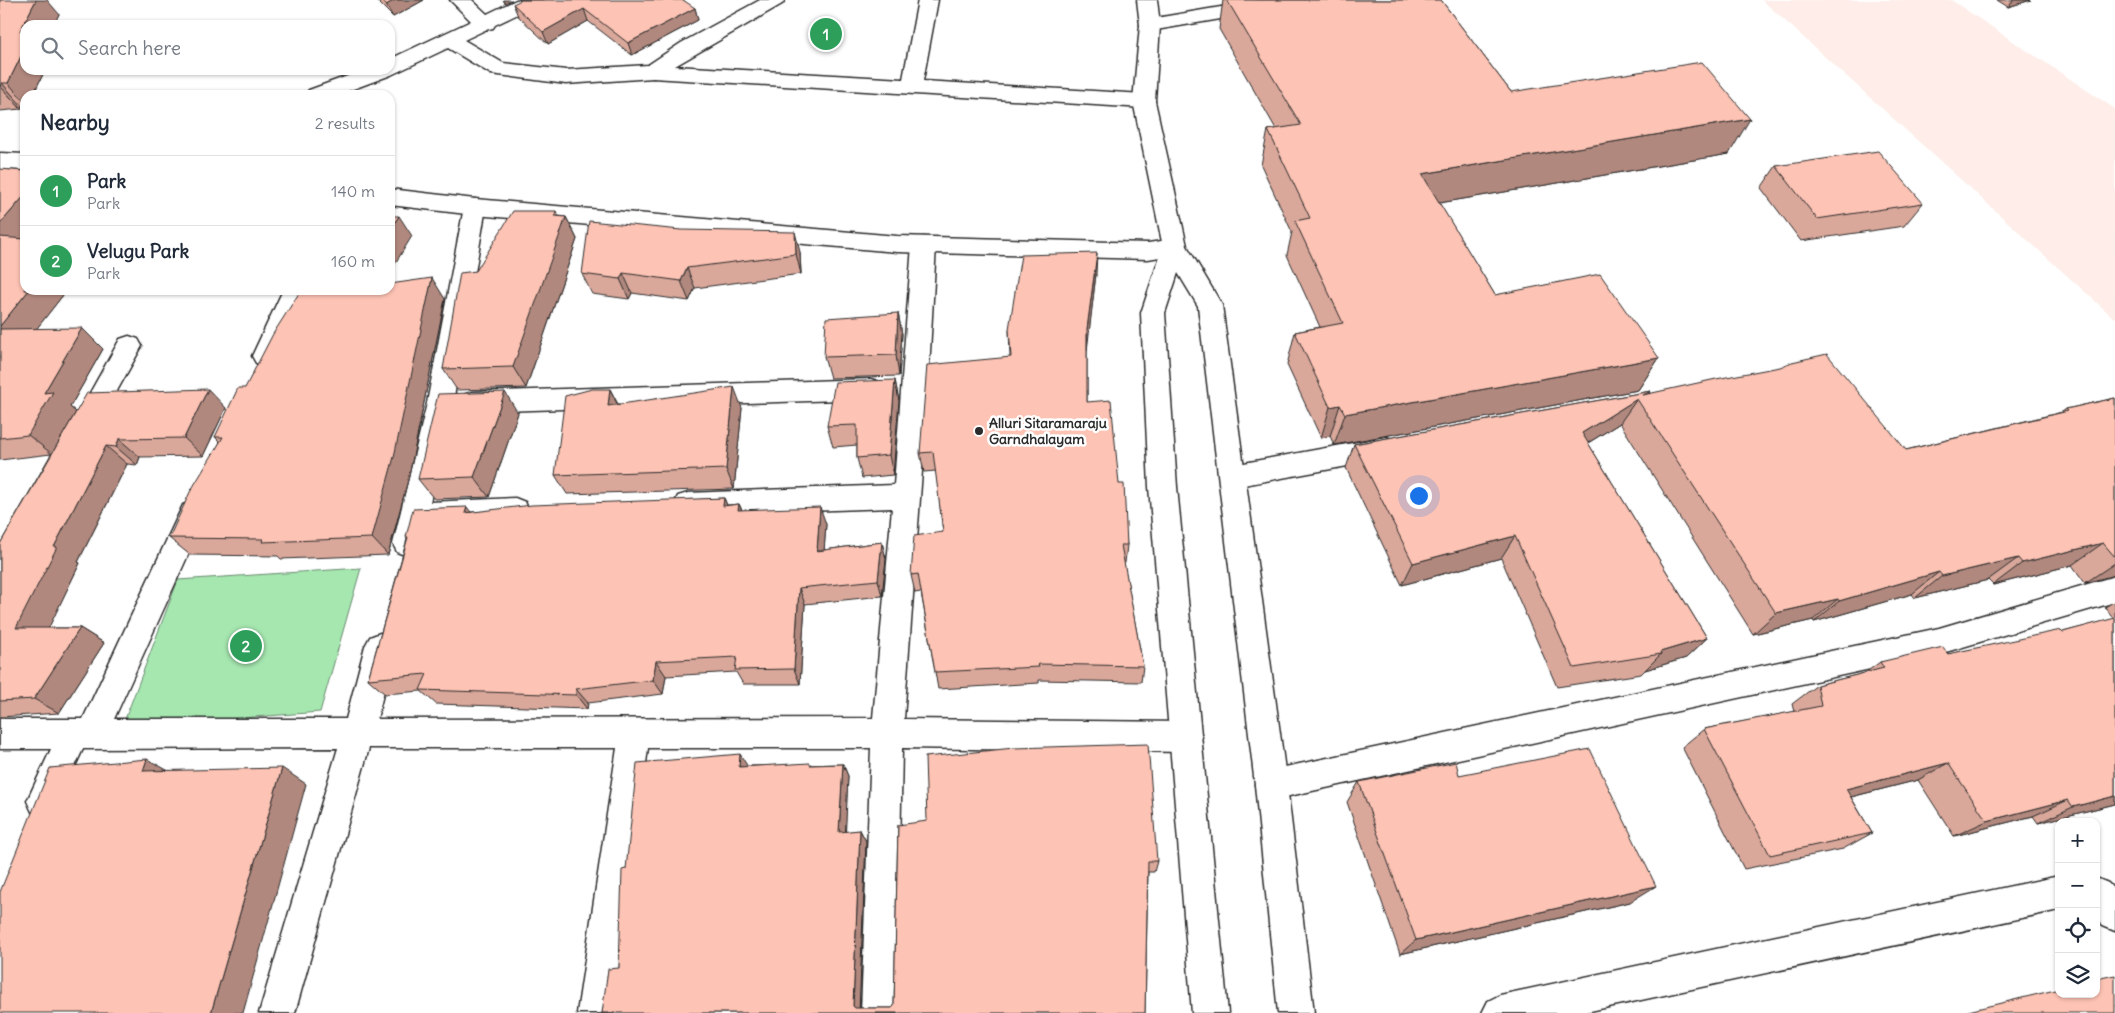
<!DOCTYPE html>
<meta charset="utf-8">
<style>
:root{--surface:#fff;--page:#f2f2f3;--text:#1f2937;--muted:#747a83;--line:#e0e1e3;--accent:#2b2b2b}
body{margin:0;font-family:Delius,sans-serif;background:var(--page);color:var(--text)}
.controls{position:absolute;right:15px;bottom:15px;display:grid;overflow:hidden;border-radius:10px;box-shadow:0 1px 4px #0004}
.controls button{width:45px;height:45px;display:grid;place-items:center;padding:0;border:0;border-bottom:1px solid var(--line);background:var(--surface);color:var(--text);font:25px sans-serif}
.you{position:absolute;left:1418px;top:495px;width:18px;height:18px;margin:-12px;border:4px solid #fff;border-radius:50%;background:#1a73e8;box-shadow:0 0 0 8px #1a73e833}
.badge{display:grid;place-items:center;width:32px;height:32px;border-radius:50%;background:var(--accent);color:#fff;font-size:16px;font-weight:700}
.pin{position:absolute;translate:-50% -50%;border:2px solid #fff;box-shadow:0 1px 5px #0006}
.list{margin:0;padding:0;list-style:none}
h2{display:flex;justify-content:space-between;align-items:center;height:65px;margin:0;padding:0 20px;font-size:21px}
h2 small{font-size:16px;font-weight:400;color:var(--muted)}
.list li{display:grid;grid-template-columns:32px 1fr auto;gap:15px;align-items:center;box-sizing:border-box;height:70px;padding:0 20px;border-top:1px solid var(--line)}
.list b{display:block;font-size:19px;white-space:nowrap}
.list p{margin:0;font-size:16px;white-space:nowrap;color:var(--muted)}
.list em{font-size:16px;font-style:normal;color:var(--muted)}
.icon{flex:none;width:28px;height:28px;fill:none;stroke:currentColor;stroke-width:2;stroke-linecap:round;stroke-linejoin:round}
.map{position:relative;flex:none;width:2115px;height:1013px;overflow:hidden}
.search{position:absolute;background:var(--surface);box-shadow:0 1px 4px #0004;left:20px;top:20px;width:375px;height:55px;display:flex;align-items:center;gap:12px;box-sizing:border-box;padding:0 18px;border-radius:15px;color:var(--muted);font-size:19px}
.panel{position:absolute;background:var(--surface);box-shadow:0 1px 4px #0004;left:20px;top:90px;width:375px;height:205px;border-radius:15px}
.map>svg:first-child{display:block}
.built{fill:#feede8}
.green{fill:#a6e7b0;stroke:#68896e}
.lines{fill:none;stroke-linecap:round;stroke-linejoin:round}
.minor-casing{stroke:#2b2b2b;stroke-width:3}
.tertiary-casing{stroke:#2b2b2b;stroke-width:3}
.secondary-casing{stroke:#2b2b2b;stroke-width:3}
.minor{fill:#fff;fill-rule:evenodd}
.tertiary{fill:#fff;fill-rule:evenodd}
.secondary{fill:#fff;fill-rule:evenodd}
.wall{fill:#daa89b;stroke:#2b2b2b}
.shaded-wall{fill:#b1887e;stroke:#2b2b2b}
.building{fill:#fdc3b4;stroke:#2b2b2b}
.poi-dot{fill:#2b2b2b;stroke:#fff;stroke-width:2}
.labels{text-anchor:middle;stroke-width:5;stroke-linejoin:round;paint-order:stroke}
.poi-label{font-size:14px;font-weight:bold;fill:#2b2b2b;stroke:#fff;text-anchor:start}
</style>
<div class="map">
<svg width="2115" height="1013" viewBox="0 0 2115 1013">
<rect width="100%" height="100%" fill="#fff"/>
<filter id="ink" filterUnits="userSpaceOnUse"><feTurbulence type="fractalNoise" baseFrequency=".02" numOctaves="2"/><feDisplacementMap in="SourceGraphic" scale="10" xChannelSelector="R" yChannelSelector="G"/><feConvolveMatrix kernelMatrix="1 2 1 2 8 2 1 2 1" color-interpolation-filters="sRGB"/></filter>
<g filter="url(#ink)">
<path class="built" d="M1762,0h189l164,109v210z"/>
<path class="green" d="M361,568l-41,144 -198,15 56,-147z"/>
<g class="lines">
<defs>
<path id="minor" d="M450,0h22l15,14 29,-14h26l-3,4 -44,21 -2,3 -8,2 -21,10 39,23 63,7 82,-5 33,-22 79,-43h25l-3,4 -107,62 228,13 15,-79h20l-15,81 221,13 8,2 3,5 -3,5 -8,2 -491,-30 -87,6 -75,-10 -43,-26 -57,27 -54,20h-32l4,-5 55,-20h26v-11l81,-38z
M1262,0h45l-3,4 -7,2 -147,25 -7,-2 -3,-4 3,-4 7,-2z
M475,199l8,2 3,6 -33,196 -23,99 85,-4 10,4 4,8 -4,8 -10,4 -82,3 -7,-3 -5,22 -4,8 -10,4 -10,-4 -4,-8 34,-141 37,-196 3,-6z
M924,237l8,2 4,6 -8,143 -24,331 282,3 11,5 5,10 -5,10 -11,5 -284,-4 -5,265h-36l10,-265h-223l-35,265h-36l40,-265h-248l-74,265h-36l79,-265 -255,1 -29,63 -11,5 -11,-5 -5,-11 24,-52h-51v-30h83l100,-214 10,-4 10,4 4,8 -93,206h232l19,-73 5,-9 10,-4 10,4 5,9 -18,73 496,-1 19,-210 -204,7 -10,-3 -4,-8 4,-8 10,-3 206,-8 18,-240 4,-6z
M283,290h24l-33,73 -9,3 -9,-3 -4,-7z
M129,336l9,3 4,7 -48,86 -9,4 -9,-4 -4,-7 4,-7 44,-79z
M871,379l9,3 4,7 -4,7 -9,3 -399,13 -9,-3 -4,-7 4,-7 9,-3z
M1386,437l9,3 4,8 -4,8 -9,3 -153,28 -10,-3 -4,-8 4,-8 10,-3z
M2115,576v26l-176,52 -668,146 -11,-4 -5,-11 5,-11 11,-4 668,-142z
M2059,876v34l-478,103h-99l6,-12 12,-6z
M2096,878l12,5 7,7v41l-12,-5 -7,-7z"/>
<path id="tertiary" d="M0,153l25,1v16l-25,-1z
M390,189l85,10 422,37 251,7 27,-4 8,2 4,6 -4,6 -35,6 -251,-7 -422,-37 -85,-10z"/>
<path id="secondary" d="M1137,0h20l3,25 -5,76 32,145 35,59 65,480 27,228h-36l-23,-228 -57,-479 -20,-33 -13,40 12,174 51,526h-36l-43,-526 -8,-174 22,-66 -30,-146 7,-76z"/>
</defs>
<use href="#minor" class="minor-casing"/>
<use href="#tertiary" class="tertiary-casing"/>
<use href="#secondary" class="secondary-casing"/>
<use href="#minor" class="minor"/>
<use href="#tertiary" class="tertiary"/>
<use href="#secondary" class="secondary"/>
</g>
<path class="wall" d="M0,0l59,14 -34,56h20l-12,25h-8v11h-3l-1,3 -21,2z
M376,0h48l-31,17z
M1223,0h218l70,92 218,62 -290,49 56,92 164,63 -21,32 -304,55 -4,-9 -9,2 -34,-73 8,-33 25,-5 -33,-72 5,-23 -31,-67 7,-35 8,-1 -57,-100z
M1997,0h34l-23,7z
M513,4l182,4 3,12 -66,35 -44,-34 -40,23 -30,-28z
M1776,166l147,37 -19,23 -103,15 -40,-53z
M0,169l25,121h42l-31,39 67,20 -33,58 6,5 150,-4 -23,48 -63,1 -3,8 -10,-1 -49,98 2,1 -32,65h32l24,15 -45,70 -59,4v-173l51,-90 -51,6z
M559,216l7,1 11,22 -51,149 -69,2 -14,-21 33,-98z
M800,252l1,22 -106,14 -6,13 -57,-8 -3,6 -37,-5 -10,-20z
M1096,274l-9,72v56l32,82 8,61 -2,18h-1l19,103 -2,16 -102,-2v3l-101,6 -17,-97 -6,1 -4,-18 32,-43 -7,-61 -12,1 -4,-19 90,-96 -1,-28z
M445,299l-36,177 -21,79 -107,4 -3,-3 -88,-1 -21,-17 51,-96 -5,-5 30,-49z
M898,313l4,21 -3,42 -69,2 -6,-21z
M895,380l4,21 -6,74 -31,3 -5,-20v-13l-24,2 -6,-21z
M610,389l8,15 124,4 -8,81 -167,5 -12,-19z
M1651,391l-3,3 258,56 156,-38 4,-3 49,-11v177l-30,8 -13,-18 -79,20 -5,-5 -73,18 -3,-4 -98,28 -1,-2 -60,14 -133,-211 -32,20 119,195 -21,20 -41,12 -4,4 -84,13 -56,-129 -99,27 -56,-117 8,-24z
M518,413l-29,84 -55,2 -16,-20z
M724,498l3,7 12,-1 3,6 84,14 -2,26 58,-8 4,17 -4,37 -77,8 -5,80h-57l-7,-12 -70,4 -3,18 -75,9 -1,6 -151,-5 -15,-13 -36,3 -17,-15 39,-140 -1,-2 65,-25z
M2115,601v203l-77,19 -5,-7 -79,20 -36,-56 -67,17 21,36 -29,16 -99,20 -62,-122 22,-18 90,-17 -2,-8 25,-19 48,-12 15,-11 68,-8 115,-22 51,-13 -9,-12z
M843,764l5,12 -3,56 15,-2 6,11 -7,167h33l2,-2 4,-181 259,36 -3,11h-6l-3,141h-543l17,-45 7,-99 122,-103z
M1459,775l171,127 -230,52 -53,-152 12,-20z"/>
<path class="shaded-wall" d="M36,0h11l12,14 -5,11h-29v12l-5,-6z
M395,0h29l-31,17 -7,-12z
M503,0h9l-7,3z
M2014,0h17l-23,7z
M695,8l3,12 -66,35 -4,-12z
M584,9l4,12 -40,23 -5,-12z
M25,48v22h20l-12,25h-8v7l-17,-19z
M2,83l20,23 -1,3 -21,-23z
M1750,119l-21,35 -319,54 12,-34z
M25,195v46l-25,6v-23z
M556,211l7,15 3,-9 11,22 -51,149 -13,-21z
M399,216l13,20 -22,36v-42z
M795,232l5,20 1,22 -5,-20z
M1097,253l-1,21 -9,77v-22z
M687,268l8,20 -6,13 -8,-20z
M623,273l9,20 -3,6 -9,-20z
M432,278l13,21 -36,177 -21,79 -16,-17z
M29,290h38l-47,60 -20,-18v-6z
M898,313l4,21 -3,42 -3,-21z
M82,328l21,21 -33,58 6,5 -24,42 -24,-19 16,-42z
M1659,358l-21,32 -304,55 11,-31z
M895,380l4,21 -6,74 -4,-20z
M734,387l8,21 -8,81 -8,-20z
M208,389l18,19 -23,48 -19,-18z
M610,389l10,21 -12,-4z
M505,392l13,21 -29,84 -15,-20z
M1637,399l-17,24 -53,33 15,-23z
M1340,405l-10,31 -9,2 9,-31z
M119,439l21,18 -3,8 -21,-18z
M106,446l21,18 -49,98 2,1 -39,81 -25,-16 38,-81z
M724,498l7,17 -8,-9z
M739,504l7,17 -8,-11z
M467,507l13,17 -15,-11z
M820,507l6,17 -3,43 -6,-16z
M1515,536l-14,22 -99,27 11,-22z
M882,542l4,17 -4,37 -4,-16z
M2103,543l-31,22 -79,20 29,-22z
M2018,558l-30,22 -73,18 27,-22z
M2115,563v12l-30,8z
M1939,572l-27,22 -98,28 25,-21z
M799,588l6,16 -5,80 -6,-15z
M1838,599l-25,21 -60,14 23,-21z
M80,628l24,15 -45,70 -25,-14z
M1707,638l-21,20 -41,12 16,-16 -1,-2z
M656,661l10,15 -3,18 -10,-14z
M576,689l12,14 -1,6 -11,-14z
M740,754l8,13h-9z
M147,759l29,16 -33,-4z
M1948,763l-30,17 -99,25 27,-16z
M843,764l5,12 -3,68 -6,-12z
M282,768l24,16 -63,229h-32z
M2115,796v8l-77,19 35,-16z
M2068,800l-35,16 -79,20 33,-15z
M860,830l6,11 -7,172 -6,-7z
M1656,886l-26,16 -230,52 16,-14z"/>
<path class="building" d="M0,0h36l-16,31h5v17l-17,35h-6l-2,3z
M382,0h13l-9,5z
M521,0h162l12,8 -67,35 -44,-34 -41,23 -30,-28z
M1227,0h214l70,92 191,-30 48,57 -328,55 73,121 105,-21 59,84 -314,56 -5,-9 -10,2 -35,-75 48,-9 -48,-102 15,-3 -42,-88 33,-5z
M1878,151l45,52 -106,16 -41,-53z
M0,169l25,2v24l-25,29z
M513,211h43l-1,5 11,1 -53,150 -70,2 17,-96 16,-2z
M390,216h9l-9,14z
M589,221l92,9 114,2 1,22 -109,14 -6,13 -58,-8 -3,6 -38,-5z
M0,237l25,2v51h4l-29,36z
M1097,253l-10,76v73l24,-2 8,84h5l3,61h-6l22,121 -105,-2 1,3 -104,5 -17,-98 -7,1 3,-39 29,-4 -10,-80 -13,1 7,-88 84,-8 -2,-28 12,-74z
M432,278l-38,179 -22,81 -110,4 1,-3 -94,-1 21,-46 33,-55h-8l23,-49h7l28,-54 28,-44h89v-6z
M898,313l-2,42 -72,2 2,-39z
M82,328l-38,65 9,-1 -25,43 -28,3v-109z
M1827,354l79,96 162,-39 -2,-2 49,-11v159l-12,-14 -81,20 -4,-5 -76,18 -3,-4 -100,29 -1,-2 -62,14 -139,-214 -55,34 125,205 -47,14 1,2 -87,14 -59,-132 -102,27 -59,-119 297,-53 -8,4 73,-16 64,-12 12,-5z
M895,380l-6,75 -32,3v-33l-30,1 8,-44z
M734,387l-8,82 -171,6 10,-79 27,-7h18l-2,17z
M208,389l-24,49 -65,1 -3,8 -10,-1 -52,101h3l-41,81h64l-46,71 -34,2v-157l87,-151z
M505,392l-31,85 -56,2 20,-85z
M724,498l-1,8 16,-2 -1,6 82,-3 -3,44 65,-9 -4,38 -79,8 -5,81 -59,1 2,-13 -81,4 -3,19 -77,9v6l-156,-5 7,-16 -59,5 40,-142h-2l7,-28 54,-2 -2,6 67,-8z
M2115,618v178l-42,11 -5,-7 -81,21 -39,-58 -102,26 26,44 -102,22 -66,-126 117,-23 -4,-21 67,-17 -4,-6 63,-15 5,7 113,-24 2,2z
M1148,744l9,117h-9l-3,152h-543l6,-44 11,-1 3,-98 4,-1 11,-106 103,-9 -1,13 71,-4v2l33,-1 -4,68 21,-2 -7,176 2,2h37l2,-2 4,-181 29,-4 -2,-64 89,-9z
M1590,749l66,137 -240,54 -57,-158 97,-20 3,13z
M147,759l-4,12 139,-3 -71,245h-211v-121l50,-124z
M2115,975v38h-155l99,-24v5h37v-15z"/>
</g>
<circle class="poi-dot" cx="979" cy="431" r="5"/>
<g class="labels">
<g class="poi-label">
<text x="989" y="428">Alluri Sitaramaraju<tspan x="989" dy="16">Garndhalayam</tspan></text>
</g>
</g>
</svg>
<div class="controls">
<button>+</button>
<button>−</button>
<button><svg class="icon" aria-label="locate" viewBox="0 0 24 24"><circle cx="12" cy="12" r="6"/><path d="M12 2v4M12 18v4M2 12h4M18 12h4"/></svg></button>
<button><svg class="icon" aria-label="layers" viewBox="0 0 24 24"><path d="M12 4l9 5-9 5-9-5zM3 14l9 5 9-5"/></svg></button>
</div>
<div class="you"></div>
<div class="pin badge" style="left:826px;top:34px;background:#2e9e5b">1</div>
<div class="pin badge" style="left:246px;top:646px;background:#2e9e5b">2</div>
<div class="search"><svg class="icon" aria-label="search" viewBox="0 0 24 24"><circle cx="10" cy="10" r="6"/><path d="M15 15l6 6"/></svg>Search here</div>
<section class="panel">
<h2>Nearby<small>2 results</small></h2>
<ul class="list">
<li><span class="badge" style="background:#2e9e5b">1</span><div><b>Park</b><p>Park</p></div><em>140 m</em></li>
<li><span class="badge" style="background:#2e9e5b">2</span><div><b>Velugu Park</b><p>Park</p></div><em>160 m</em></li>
</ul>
</section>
</div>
